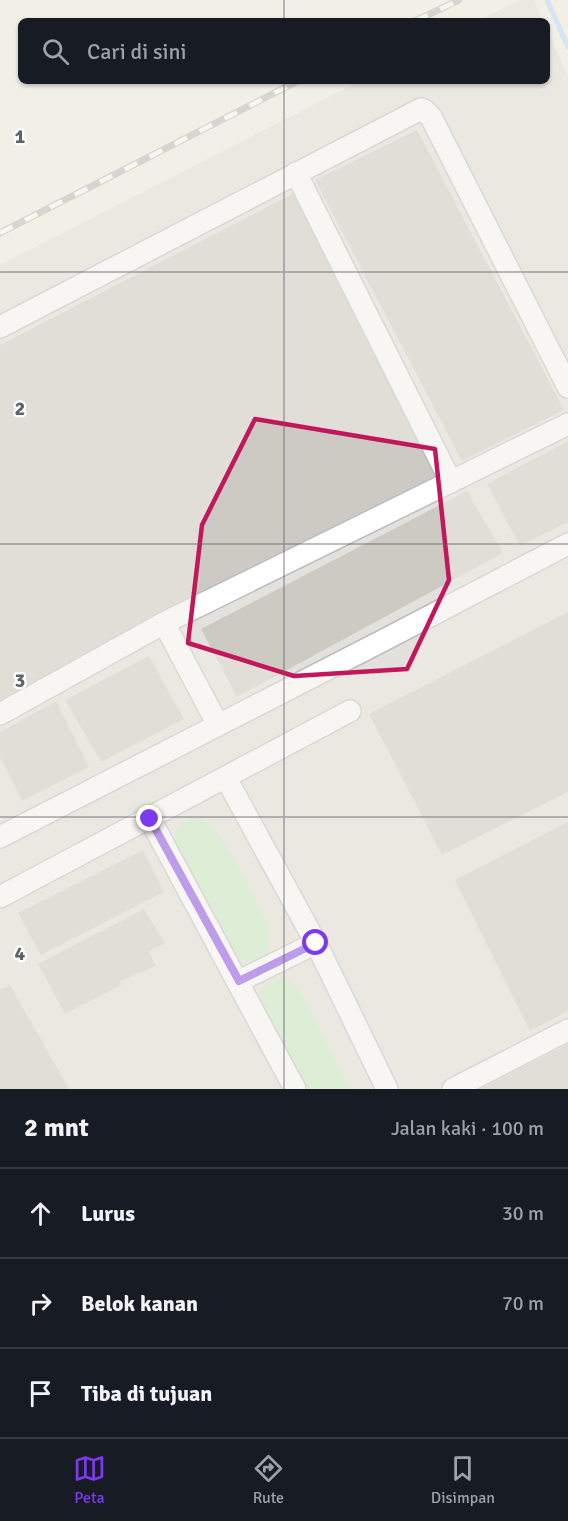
<!DOCTYPE html>
<html lang="id">
<meta charset="utf-8">
<style>
:root{--surface:#171b24;--page:#20242c;--text:#f1f3f6;--muted:#9ea1a6;--line:#363941;--accent:#7c3aed}
body{margin:0;font-family:Signika,sans-serif;background:var(--page);color:var(--text)}
.stop{position:absolute;width:18px;height:18px;margin:-14px;border:4px solid #7c3aed;border-radius:50%;background:#fff}
.stop.end{background:#7c3aed;border-color:#fff;box-shadow:0 2px 6px #0008}
.list{margin:0;padding:0;list-style:none}
h2{display:flex;justify-content:space-between;align-items:center;height:78px;margin:0;padding:0 24px;font-size:26px}
h2 small{font-size:20px;font-weight:400;color:var(--muted)}
.list li{display:grid;grid-template-columns:39px 1fr auto;gap:18px;align-items:center;box-sizing:border-box;height:90px;padding:0 24px;border-top:2px solid var(--line)}
.list b{display:block;font-size:22px;white-space:nowrap}
.list em{font-size:20px;font-style:normal;color:var(--muted)}
.icon{flex:none;width:33px;height:33px;fill:none;stroke:currentColor;stroke-width:2;stroke-linecap:round;stroke-linejoin:round}
.map{position:relative;flex:none;width:568px;height:1089px;overflow:hidden}
.search{position:absolute;background:var(--surface);box-shadow:0 2px 4px #0004;left:18px;right:18px;top:18px;height:66px;display:flex;align-items:center;gap:15px;box-sizing:border-box;padding:0 21px;border-radius:9px;color:var(--muted);font-size:22px}
.sheet{height:348px;background:var(--surface)}
nav{display:flex;justify-content:space-around;align-items:center;box-sizing:border-box;height:84px;border-top:2px solid var(--line);background:var(--surface);font-size:16px;color:var(--muted)}
nav a{display:grid;justify-items:center;gap:3px}
nav .on{color:var(--accent)}
.map>svg:first-child{display:block}
.industrial{fill:#e3e1db}
.green{fill:#c3ebc2}
.lines{fill:none;stroke-linecap:round;stroke-linejoin:round}
.stream{stroke:#adf;stroke-width:5}
.building{fill:#cdcac4}
.minor-casing{stroke:#b9bdc2;stroke-width:24}
.minor{stroke:#fff;stroke-width:21}
.rail-casing{stroke:#b6b7b8;stroke-width:7}
.rail{stroke:#fff;stroke-width:4.5;stroke-dasharray:14;stroke-linecap:butt}
.route{stroke:#7c3aed;stroke-width:8}
.marked{fill:none;stroke:#c2185b;stroke-width:4.5;stroke-linejoin:round}
.grid{fill:none;stroke:#5e6369;stroke-width:1.5;stroke-opacity:0.55}
.grid-label{font-size:20px;text-anchor:middle;font-weight:bold;fill:#5e6369;stroke:#fff;stroke-width:4.5;stroke-linejoin:round;paint-order:stroke}
</style>
<div class="map">
<svg width="568" height="1089" viewBox="0 0 568 1089">
<rect width="100%" height="100%" fill="#f2efe7"/>
<path class="industrial" d="M519,0h15l9,21h-65z
M547,29l21,47v1013h-568v-824l360,-184h187z"/>
<path class="green" d="M198,817c23,3 58,86 70,108 6,28 -9,48 -36,29l-53,-100c-8,-20 -3,-33 19,-37z
M281,977l10,5 10,10 49,97h-50l-42,-91c5,-13 10,-18 23,-21z"/>
<g class="lines">
<path class="stream" d="M547,0l21,47"/>
</g>
<path class="building" d="M417,130l147,280 -102,51 -147,-281z
M294,193l144,283 -438,226v-357z
M568,441v81l-48,24 -33,-62z
M467,491l36,62 -266,144 -36,-68z
M568,612v180l-126,63 -73,-141z
M149,656l35,63 -83,43 -36,-62z
M56,701l33,66 -67,34 -22,-44v-25z
M568,822v189l-38,20 -75,-151z
M143,850l21,42 -123,63 -23,-42z
M144,909l21,35 -17,7 8,15 -36,15 1,4 -56,29 -27,-50z
M10,985l59,104h-69v-99z
M568,1044v45h-88z"/>
<g class="lines">
<defs>
<path id="minor" d="M296,173l155,309
M0,327l421,-218 3,1 7,7 137,270
M164,623l54,102
M0,714l164,-91 404,-199
M226,778l90,165 71,146
M150,819l145,270
M0,837l384,-197 184,-96
M0,897l350,-186
M239,981l77,-38
M453,1089l115,-59"/>
</defs>
<use href="#minor" class="minor-casing"/>
<use href="#minor" class="minor"/>
<defs>
<path id="rail" d="M415,21l44,-21
M0,233l298,-152"/>
</defs>
<use href="#rail" class="rail-casing"/>
<use href="#rail" class="rail"/>
</g>
<g class="lines">
<path class="route" d="M150,819l89,162 77,-38"/>
</g>
<path d="M0 0H568V1089H0ZM255,419l180,30 14,131 -42,89 -113,7 -106,-33 14,-118z" fill="#f2efe7" fill-opacity=".55" fill-rule="evenodd"/>
<path class="marked" d="M255,419l180,30 14,131 -42,89 -113,7 -106,-33 14,-118z"/>
<path class="grid" d="M284,0v21M284,81v1008M0,272h568M0,544h568M0,817h568"/>
<g class="grid-label">
<text x="20" y="143">1</text>
<text x="20" y="415">2</text>
<text x="20" y="687">3</text>
<text x="20" y="960">4</text>
</g>
</svg>
<div class="stop" style="left:316px;top:943px"></div>
<div class="stop end" style="left:150px;top:819px"></div>
<div class="search"><svg class="icon" aria-label="search" viewBox="0 0 24 24"><circle cx="10" cy="10" r="6"/><path d="M15 15l6 6"/></svg>Cari di sini</div>
</div>
<section class="sheet">
<h2>2 mnt<small>Jalan kaki · 100 m</small></h2>
<ul class="list">
<li><svg class="icon" aria-label="ahead" viewBox="0 0 24 24"><path d="M12 20V5M6 11l6-6 6 6"/></svg><div><b>Lurus</b></div><em>30 m</em></li>
<li><svg class="icon" aria-label="right" viewBox="0 0 24 24"><path d="M7 20v-9h11M14 6l5 5-5 5"/></svg><div><b>Belok kanan</b></div><em>70 m</em></li>
<li><svg class="icon" aria-label="arrive" viewBox="0 0 24 24"><path d="M6 21V4h12l-3 4 3 4H6"/></svg><div><b>Tiba di tujuan</b></div></li>
</ul>
</section>
<nav>
<a class="on"><svg class="icon" aria-label="map" viewBox="0 0 24 24"><path d="M3 6l6-2 6 2 6-2v14l-6 2-6-2-6 2zM9 4v14M15 6v14"/></svg>Peta</a>
<a><svg class="icon" aria-label="directions" viewBox="0 0 24 24"><path d="M12 3l9 9-9 9-9-9zM9 14v-3h6M13 9l2 2-2 2"/></svg>Rute</a>
<a><svg class="icon" aria-label="saved" viewBox="0 0 24 24"><path d="M7 4h10v16l-5-4-5 4z"/></svg>Disimpan</a>
</nav>
